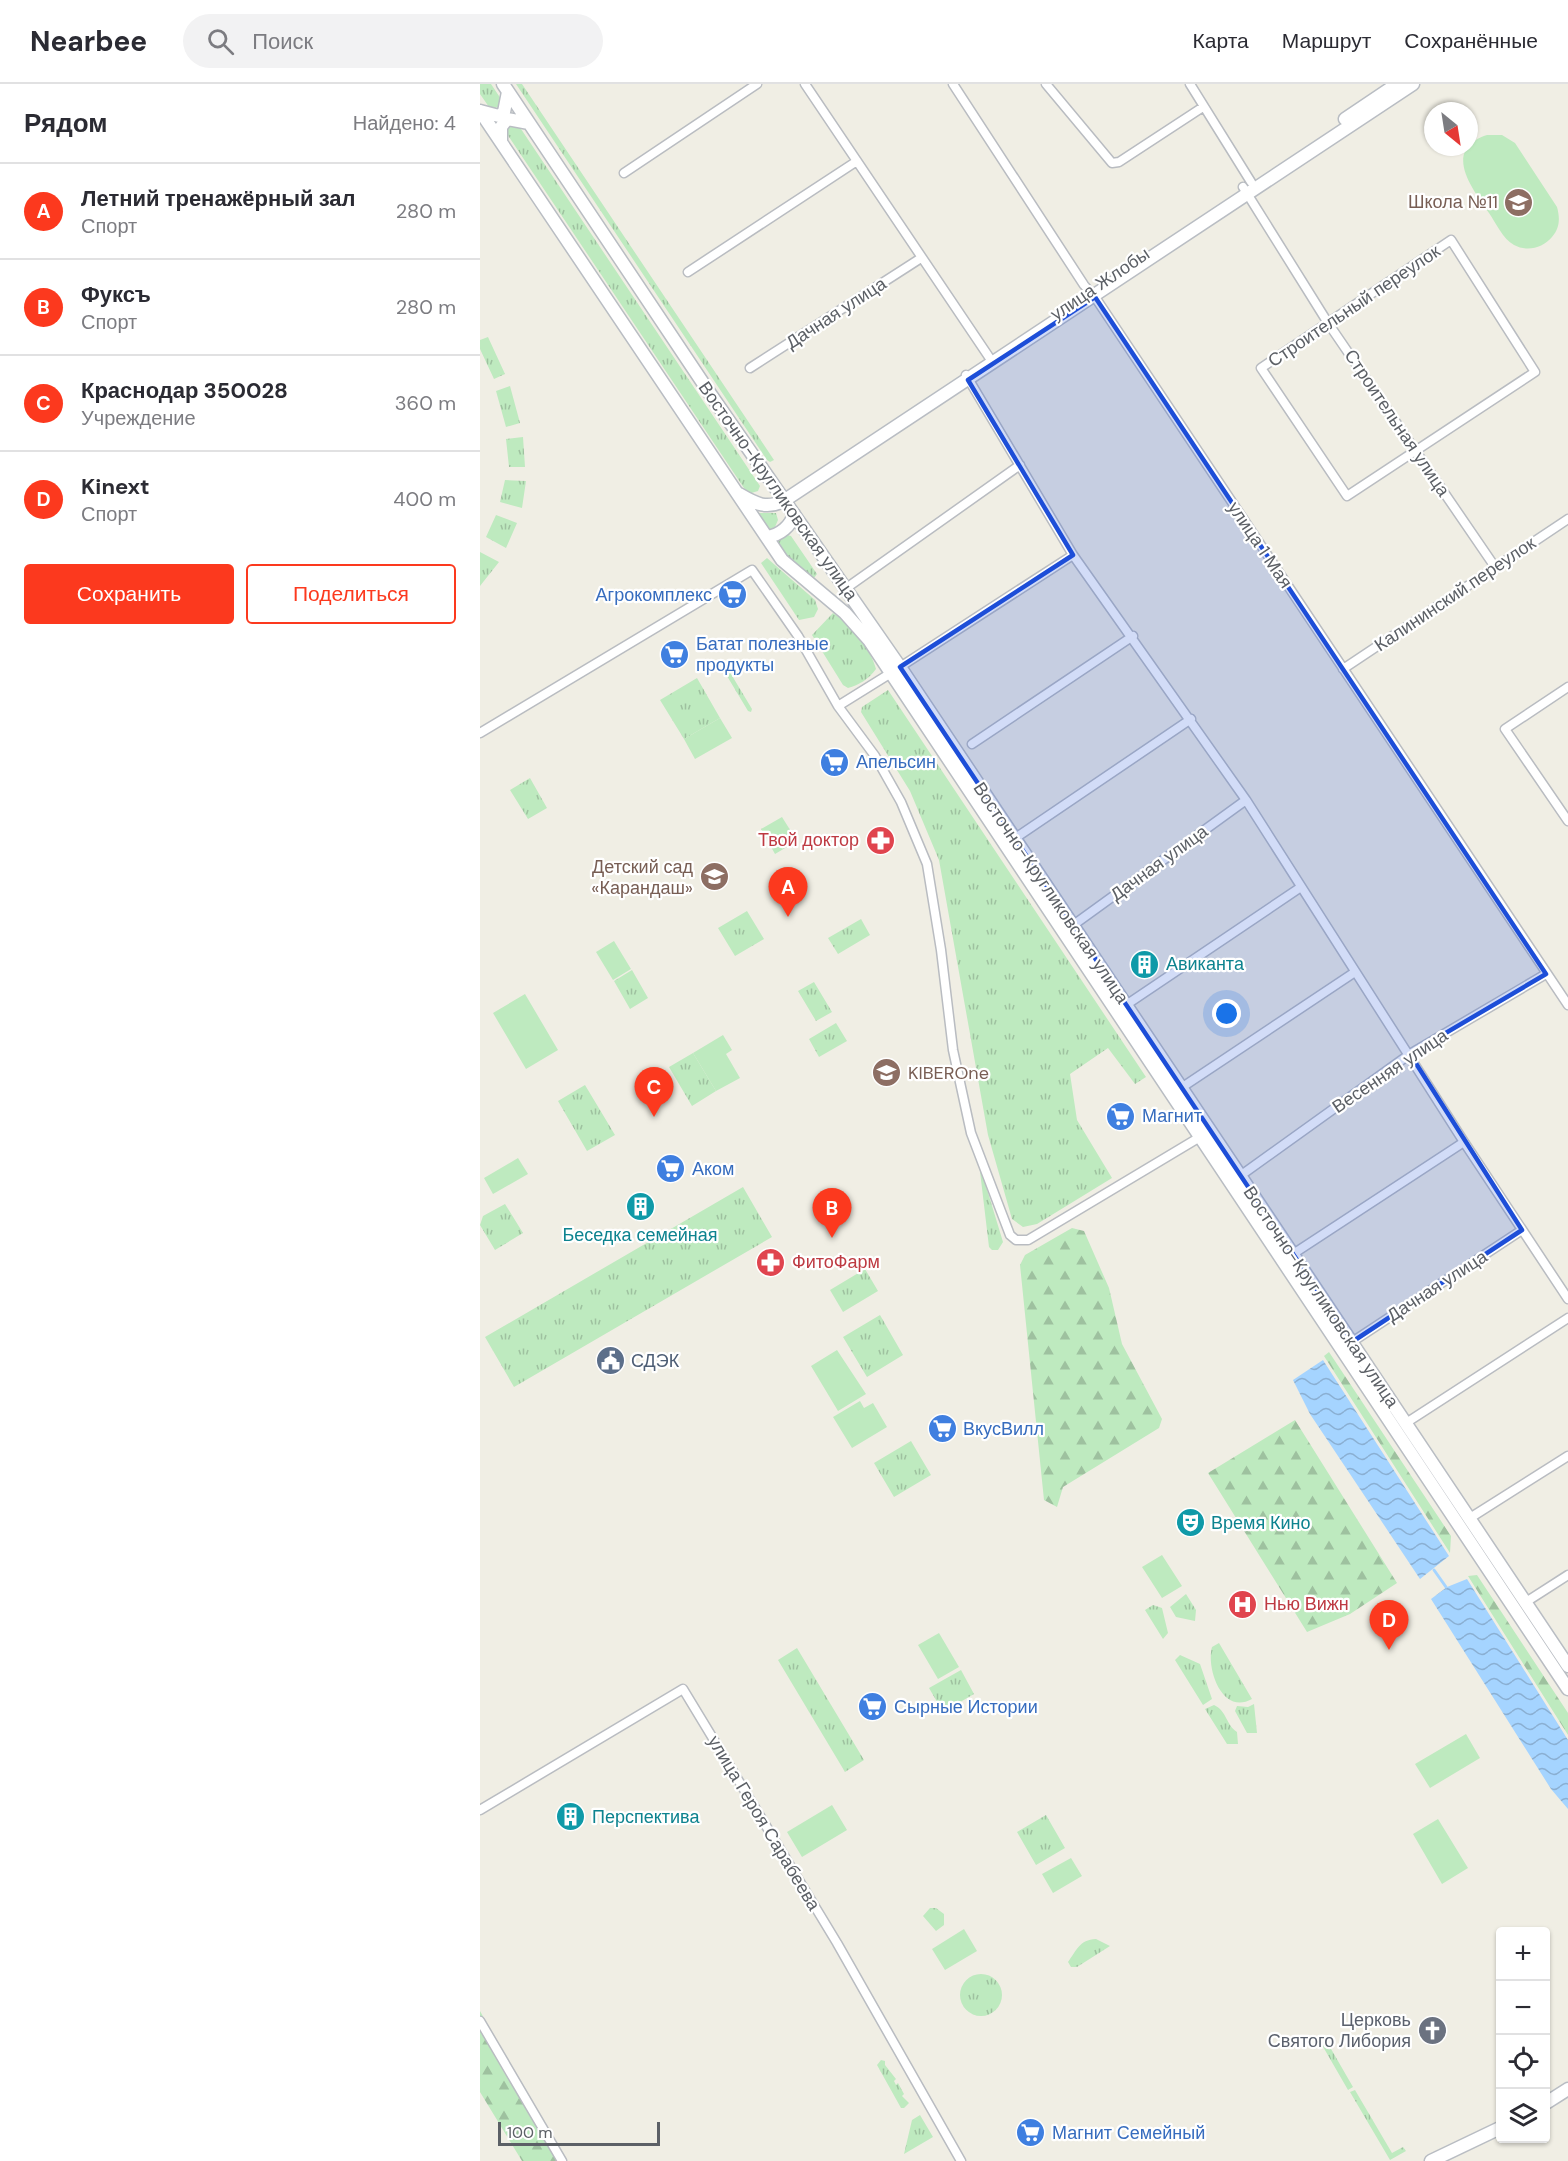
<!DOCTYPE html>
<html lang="ru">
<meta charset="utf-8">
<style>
:root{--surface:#fff;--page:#f2f2f3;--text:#2b2b33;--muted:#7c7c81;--line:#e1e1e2;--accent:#fc391e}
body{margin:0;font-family:"DM Sans",sans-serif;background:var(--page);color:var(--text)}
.controls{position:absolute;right:18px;bottom:18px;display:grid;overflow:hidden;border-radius:6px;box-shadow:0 2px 4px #0004}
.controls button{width:54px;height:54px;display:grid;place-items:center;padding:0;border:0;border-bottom:2px solid var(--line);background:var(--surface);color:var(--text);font:30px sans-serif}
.compass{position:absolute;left:944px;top:18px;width:54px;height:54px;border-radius:50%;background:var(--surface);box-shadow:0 2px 4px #0004;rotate:150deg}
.scale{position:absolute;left:18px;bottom:15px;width:162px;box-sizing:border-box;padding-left:6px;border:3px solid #5c6066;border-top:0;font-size:16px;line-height:21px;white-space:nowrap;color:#5c6066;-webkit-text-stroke:4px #fff;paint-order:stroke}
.you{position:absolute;left:747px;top:930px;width:21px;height:21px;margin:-15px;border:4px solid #fff;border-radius:50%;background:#1a73e8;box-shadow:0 0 0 9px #1a73e833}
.badge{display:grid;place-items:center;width:39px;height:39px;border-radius:50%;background:var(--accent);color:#fff;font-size:20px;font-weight:700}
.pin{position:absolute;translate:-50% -50px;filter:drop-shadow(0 2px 3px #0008)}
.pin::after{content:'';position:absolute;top:32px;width:21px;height:18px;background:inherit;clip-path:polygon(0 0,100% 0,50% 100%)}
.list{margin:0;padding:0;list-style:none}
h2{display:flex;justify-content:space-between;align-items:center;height:78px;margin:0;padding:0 24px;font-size:26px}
h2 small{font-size:20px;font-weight:400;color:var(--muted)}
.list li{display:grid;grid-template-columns:39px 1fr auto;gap:18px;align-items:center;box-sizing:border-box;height:96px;padding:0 24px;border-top:2px solid var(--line)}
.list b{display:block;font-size:22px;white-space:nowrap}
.list p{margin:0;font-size:20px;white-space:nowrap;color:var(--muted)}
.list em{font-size:20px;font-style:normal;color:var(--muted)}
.actions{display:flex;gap:12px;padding:18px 24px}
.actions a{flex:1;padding:14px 0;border:2px solid var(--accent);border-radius:6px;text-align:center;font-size:21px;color:var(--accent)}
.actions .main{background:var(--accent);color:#fff}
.icon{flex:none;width:33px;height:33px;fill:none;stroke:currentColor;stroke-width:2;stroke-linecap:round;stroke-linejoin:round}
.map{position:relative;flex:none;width:1088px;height:2077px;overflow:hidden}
header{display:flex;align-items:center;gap:36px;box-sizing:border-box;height:84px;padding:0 30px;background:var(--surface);border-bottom:2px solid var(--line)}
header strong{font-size:28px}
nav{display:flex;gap:33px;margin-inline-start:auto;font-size:21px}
.search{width:420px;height:54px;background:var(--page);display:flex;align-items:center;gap:15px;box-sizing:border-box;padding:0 21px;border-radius:33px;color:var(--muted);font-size:22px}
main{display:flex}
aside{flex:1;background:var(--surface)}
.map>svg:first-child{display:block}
.grass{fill:url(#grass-tufts)}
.forest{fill:url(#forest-firs)}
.pitch{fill:#beeabf}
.water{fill:url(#water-waves)}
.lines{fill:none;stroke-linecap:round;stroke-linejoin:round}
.stream{stroke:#a5d4ff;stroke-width:3}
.street-casing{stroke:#b9bcc1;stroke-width:11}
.secondary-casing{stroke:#b9bdc3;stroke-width:15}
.street{stroke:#fff;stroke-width:8}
.secondary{stroke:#fff;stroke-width:12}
.marked{fill:#1d4ed8;fill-opacity:0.2;stroke:#1d4ed8;stroke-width:4.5;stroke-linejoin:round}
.labels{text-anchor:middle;stroke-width:4.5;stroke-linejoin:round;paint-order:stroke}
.education-label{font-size:18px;fill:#785e54;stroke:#fff;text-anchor:end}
.street-label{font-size:18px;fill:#5c6066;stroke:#fff}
.shop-label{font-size:18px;fill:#366cbe;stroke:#fff;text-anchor:start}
.health-label{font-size:18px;fill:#be3a42;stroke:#fff;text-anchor:start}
.culture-label{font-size:18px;fill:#0d838f;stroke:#fff;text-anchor:start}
.service-label{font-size:18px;fill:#4e5e75;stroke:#fff;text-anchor:start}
.worship-label{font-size:18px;fill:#5b616d;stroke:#fff;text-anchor:end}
</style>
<header>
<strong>Nearbee</strong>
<div class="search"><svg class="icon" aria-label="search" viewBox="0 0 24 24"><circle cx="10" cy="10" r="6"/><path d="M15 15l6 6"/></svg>Поиск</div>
<nav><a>Карта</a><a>Маршрут</a><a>Сохранённые</a></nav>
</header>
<main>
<aside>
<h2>Рядом<small>Найдено: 4</small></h2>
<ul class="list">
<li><span class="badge">A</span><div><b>Летний тренажёрный зал</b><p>Спорт</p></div><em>280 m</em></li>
<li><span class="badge">B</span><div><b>Фуксъ</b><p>Спорт</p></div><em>280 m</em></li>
<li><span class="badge">C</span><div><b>Краснодар 350028</b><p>Учреждение</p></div><em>360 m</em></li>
<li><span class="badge">D</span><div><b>Kinext</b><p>Спорт</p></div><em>400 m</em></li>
</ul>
<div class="actions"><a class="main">Сохранить</a><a>Поделиться</a></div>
</aside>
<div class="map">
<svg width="1088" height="2077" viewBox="0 0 1088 2077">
<defs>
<pattern id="grass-tufts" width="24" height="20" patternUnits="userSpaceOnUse" patternTransform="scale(1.5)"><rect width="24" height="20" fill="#beeabf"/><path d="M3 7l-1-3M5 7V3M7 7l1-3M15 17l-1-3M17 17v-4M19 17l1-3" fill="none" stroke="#9ec19f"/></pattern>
<pattern id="forest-firs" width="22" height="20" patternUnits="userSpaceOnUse" patternTransform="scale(1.5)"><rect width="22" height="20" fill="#beeabf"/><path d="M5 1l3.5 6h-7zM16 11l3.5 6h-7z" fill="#9ec19f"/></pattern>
<pattern id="water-waves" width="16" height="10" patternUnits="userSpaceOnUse" patternTransform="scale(1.5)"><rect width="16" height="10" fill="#a5d4ff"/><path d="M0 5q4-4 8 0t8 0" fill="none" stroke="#8aafd2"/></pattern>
</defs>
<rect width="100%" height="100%" fill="#f0eee4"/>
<path class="grass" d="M0,0h11l10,15 -1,7 -5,2 -6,-1 -9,-13z
M36,0h6l252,376 -4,2 -3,-2z
M33,39l6,3 241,360 -2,5 -10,3 -241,-360 -1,-7z
M8,253l17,37 -11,5 -14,-30v-9z
M30,302l10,37 -14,4 -10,-36z
M43,353l2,30h-16l-3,-28z
M25,396l21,1 -4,27 -22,-6z
M278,429h18l2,7 -3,7 -6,3z
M16,431l21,8 -11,25 -20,-11z
M304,450l7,2 26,38 -3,4 -27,-21 -10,-13 1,-5z
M0,468l19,10 -19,24z
M287,474l48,42 3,9 -4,8 -15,3 -38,-57z
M353,529c18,12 38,36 43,56 -7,10 -17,16 -28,19l-5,-3 -31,-50z
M242,580h3l27,45 -1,3 -3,-1 -27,-45z
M217,594l23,40 -36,21 -24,-39z
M408,606l258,387 -11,7 -27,-36 -38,26 7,46 35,58 -75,46 -14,3 -11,-8 -24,-84 -49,-275 -29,-69 -49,-79 1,-5z
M50,694l17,30 -19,11 -18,-29z
M302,733l15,24 -22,13 -14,-25z
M267,827l17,28 -29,17 -17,-28z
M381,835l9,16 -32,19 -10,-16z
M152,886l16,28 -18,11 -16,-28z
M334,898l18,30 -16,9 -18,-30z
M356,939l11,18 -28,16 -10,-18z
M213,969l23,38 -24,15 -23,-39z
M105,1001l30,50 -28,16 -29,-50z
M499,1079l24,79 -5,8h-6l-3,-3z
M263,1103l29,50 -258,150 -29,-50z
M25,1120l18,29 -28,17 -15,-25 3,-9z
M385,1185l13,22 -35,21 -13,-22z
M400,1231l23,40 -36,22 -24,-40z
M431,1357l20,34 -37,22 -20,-34z
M706,1510l10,16 -1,11 -19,-4 -6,-10z
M673,1521l9,3 6,25 -5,6 -18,-29z
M739,1559l33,56c-30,17 -46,-31 -40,-52z
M317,1564l67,112 -19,12 -67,-112z
M700,1571l20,9 12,35 -9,6 -28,-45z
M481,1586l13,24 -31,18 -14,-24z
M774,1620l3,29h-10l-12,-22 2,-5 11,1z
M734,1621c13,6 12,20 23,27l1,12h-11l-22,-35z
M566,1731l19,33 -29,17 -19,-33z
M450,1824h6l8,6v11l-8,6 -13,-15z
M616,1855l14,7 -33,21h-6l-3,-5c9,-12 11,-22 28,-23z
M480 1911a21 21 0 1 1 42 0a21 21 0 1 1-42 0Z
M843,1951l30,52 -5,3 -30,-52z
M401,1976l4,1v4l11,14 -2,2 2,4 2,-2 6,11 -2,2 7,7 -5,5h-3l-24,-43z
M875,2006l37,63 11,-6 3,4 -16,9 -40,-68z
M440,2031l13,22 -29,17 8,-34z"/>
<path class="forest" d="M592,1144l12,3 25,57 13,56 40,75 -3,9 -96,59 -6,20 -13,-7 -24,-235 5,-10z
M849,1268l122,184 -1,17 -126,-197z
M815,1336l102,163 -47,31 -43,18 -99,-159z
M997,1491l91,138v22l-100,-159z
M0,1927l84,150h-42l-42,-69z"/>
<path class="pitch" d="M1007,51h15l13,8 42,64c3,11 3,21 -5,30 -9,11 -25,15 -38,8 -11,-6 -18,-22 -25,-32 -16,-24 -48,-63 -2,-78z
M240,634l12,20 -37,21 -11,-20z
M134,857l17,28 -18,11 -17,-28z
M45,910l33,56 -32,19 -33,-56z
M243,951l9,15 -6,4 14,24 -24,13 -23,-38z
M38,1074l10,16 -35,20 -9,-16z
M357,1266l29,44 -28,17 -27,-45z
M380,1317l4,7 9,-5 14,24 -35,21 -19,-31z
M682,1471l20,31 -20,12 -20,-31z
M459,1549l20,34 -21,12 -20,-34z
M986,1650l14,24 -50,30 -15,-24z
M352,1721l15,25 -45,27 -15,-25z
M958,1735l30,49 -26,16 -29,-50z
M591,1774l11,18 -29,17 -11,-19z
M484,1845l13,22 -32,19 -13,-21z"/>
<path class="water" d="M843,1276l126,196 -29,23 -110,-165 -17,-34z
M987,1495l101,161v69l-17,-20 -120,-190 16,-12z"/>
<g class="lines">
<path class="stream" d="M954,1486l12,17"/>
<defs>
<path id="street" d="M325,0l188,279
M473,0l131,201 13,15 471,705
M566,0l66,79 7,-1 84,-55
M710,0l61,98
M144,89l133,-89
M763,103l85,136 167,244
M971,156l84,132 -188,124 -86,-128z
M208,188l169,-111
M270,284l171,-110
M486,291l107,180 173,245 218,342 104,157
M365,505l175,-124
M420,583l173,-112
M863,585l225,-150
M1088,603l-63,42 63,92
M358,622l53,-33
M0,649l272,-163 46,66 40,70 37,50 26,46 26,62 14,86 12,100 18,83 39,102 6,5h12l172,-103
M492,660l161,-108
M534,755l177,-120
M592,842l174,-126
M646,921l175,-118
M701,1004l174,-116
M760,1092l170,-122 136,-80
M813,1170l171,-112
M872,1258l170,-112
M926,1339l162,-105
M990,1434l98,-62
M1046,1518l42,-27
M0,1726l203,-121 154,254 124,218
M0,1937l82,140"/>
<path id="secondary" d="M23,0l208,311 189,272 668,999
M0,27l302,449 63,53 24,27 699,1049
M0,27l19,5 5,-4 4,-20
M865,35l52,-35
M21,57v-14l6,-8 22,4
M259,410c17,10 28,16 46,6l628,-416
M287,453c13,-2 24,-11 27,-23
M1066,2019l22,-14
M951,2077l69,-33"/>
</defs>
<use href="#street" class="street-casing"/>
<use href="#secondary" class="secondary-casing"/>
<use href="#street" class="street"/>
<use href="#secondary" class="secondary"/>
</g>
<path class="marked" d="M615,213l451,677 -136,80 112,176 -170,112 -452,-675 173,-112 -105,-175z"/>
<defs>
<symbol id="school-disc" viewBox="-11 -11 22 22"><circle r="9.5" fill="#8d6e63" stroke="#fff"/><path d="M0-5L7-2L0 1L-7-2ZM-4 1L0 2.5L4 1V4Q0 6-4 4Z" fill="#fff"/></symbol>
<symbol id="supermarket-disc" viewBox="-11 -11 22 22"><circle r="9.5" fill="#3f7fe0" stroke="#fff"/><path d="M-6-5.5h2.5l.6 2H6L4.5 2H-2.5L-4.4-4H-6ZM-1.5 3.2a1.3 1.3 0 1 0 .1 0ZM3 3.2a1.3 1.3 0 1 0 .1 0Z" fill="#fff"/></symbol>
<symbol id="pharmacy-disc" viewBox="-11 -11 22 22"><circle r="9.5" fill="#e0444e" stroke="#fff"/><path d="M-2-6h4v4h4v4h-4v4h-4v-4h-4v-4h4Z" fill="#fff"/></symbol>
<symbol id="building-disc" viewBox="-11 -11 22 22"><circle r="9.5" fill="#0f9aa8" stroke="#fff"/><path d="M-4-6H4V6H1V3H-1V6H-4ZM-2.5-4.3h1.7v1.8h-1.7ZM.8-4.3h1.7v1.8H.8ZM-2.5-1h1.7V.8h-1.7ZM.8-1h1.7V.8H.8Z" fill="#fff"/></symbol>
<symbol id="civic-disc" viewBox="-11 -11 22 22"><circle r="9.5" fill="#5c6f8a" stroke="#fff"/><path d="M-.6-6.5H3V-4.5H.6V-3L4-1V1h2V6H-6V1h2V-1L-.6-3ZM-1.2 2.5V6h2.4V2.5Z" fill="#fff"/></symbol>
<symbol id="theatre-disc" viewBox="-11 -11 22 22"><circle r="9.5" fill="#0f9aa8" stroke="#fff"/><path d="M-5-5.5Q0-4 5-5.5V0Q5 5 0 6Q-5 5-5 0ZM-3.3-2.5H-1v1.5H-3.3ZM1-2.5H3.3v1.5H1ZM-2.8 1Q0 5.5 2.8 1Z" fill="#fff"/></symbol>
<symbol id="hospital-disc" viewBox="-11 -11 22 22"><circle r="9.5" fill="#e0444e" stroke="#fff"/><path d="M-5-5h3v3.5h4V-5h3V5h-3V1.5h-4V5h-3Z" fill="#fff"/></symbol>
<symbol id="church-disc" viewBox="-11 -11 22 22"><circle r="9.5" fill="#6b7280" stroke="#fff"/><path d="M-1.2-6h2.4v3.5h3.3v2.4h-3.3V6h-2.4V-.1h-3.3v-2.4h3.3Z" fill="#fff"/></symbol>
</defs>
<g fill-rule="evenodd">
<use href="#school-disc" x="1022" y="102" width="33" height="33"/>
<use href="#supermarket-disc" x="236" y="494" width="33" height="33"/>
<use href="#supermarket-disc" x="178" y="554" width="33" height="33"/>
<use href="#supermarket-disc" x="338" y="662" width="33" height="33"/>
<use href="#pharmacy-disc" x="384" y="740" width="33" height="33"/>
<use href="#school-disc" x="218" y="776" width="33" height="33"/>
<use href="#building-disc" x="648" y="864" width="33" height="33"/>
<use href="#school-disc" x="390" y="972" width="33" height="33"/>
<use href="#supermarket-disc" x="624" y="1016" width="33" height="33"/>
<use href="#supermarket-disc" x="174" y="1068" width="33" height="33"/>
<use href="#building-disc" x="144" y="1106" width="33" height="33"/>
<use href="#pharmacy-disc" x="274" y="1162" width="33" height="33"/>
<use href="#civic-disc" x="114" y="1260" width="33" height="33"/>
<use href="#supermarket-disc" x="446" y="1328" width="33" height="33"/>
<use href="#theatre-disc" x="694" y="1422" width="33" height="33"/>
<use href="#hospital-disc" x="746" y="1504" width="33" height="33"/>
<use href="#supermarket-disc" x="376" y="1606" width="33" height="33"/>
<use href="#building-disc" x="74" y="1716" width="33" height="33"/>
<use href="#church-disc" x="936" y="1930" width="33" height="33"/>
<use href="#supermarket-disc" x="534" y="2032" width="33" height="33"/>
</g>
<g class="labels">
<g class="education-label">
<text x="1018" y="124">Школа №11</text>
<text x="213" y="789">Детский сад<tspan x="213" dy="21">«Карандаш»</tspan></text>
<text x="428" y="995" text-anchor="start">KIBEROne</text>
</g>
<g class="street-label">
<text transform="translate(620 200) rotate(-34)" y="6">улица Жлобы</text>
<text transform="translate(874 222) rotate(-34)" y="6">Строительный переулок</text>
<text transform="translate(356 229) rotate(-33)" y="6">Дачная улица</text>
<text transform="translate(917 339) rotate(56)" y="6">Строительная улица</text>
<text transform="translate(298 407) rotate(55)" y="6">Восточно-Кругликовская улица</text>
<text transform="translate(780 461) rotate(56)" y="6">улица 1 Мая</text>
<text transform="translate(975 510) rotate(-34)" y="6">Калининский переулок</text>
<text transform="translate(679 779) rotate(-36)" y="6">Дачная улица</text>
<text transform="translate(571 809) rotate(56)" y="6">Восточно-Кругликовская улица</text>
<text transform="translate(910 987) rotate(-34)" y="6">Весенняя улица</text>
<text transform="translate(957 1202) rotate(-33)" y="6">Дачная улица</text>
<text transform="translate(841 1213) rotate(56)" y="6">Восточно-Кругликовская улица</text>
<text transform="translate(284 1739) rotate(59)" y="6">улица Героя Сарабеева</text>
</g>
<g class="shop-label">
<text x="232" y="517" text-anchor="end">Агрокомплекс</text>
<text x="216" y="566">Батат полезные<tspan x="216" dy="21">продукты</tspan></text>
<text x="376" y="684">Апельсин</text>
<text x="662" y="1038">Магнит</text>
<text x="212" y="1091">Аком</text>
<text x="483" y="1351">ВкусВилл</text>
<text x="414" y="1629">Сырные Истории</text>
<text x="572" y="2055">Магнит Семейный</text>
</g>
<g class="health-label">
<text x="379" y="762" text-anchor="end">Твой доктор</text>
<text x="312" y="1184">ФитоФарм</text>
<text x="784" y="1526">Нью Вижн</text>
</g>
<g class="culture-label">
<text x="686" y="886">Авиканта</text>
<text x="160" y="1157" text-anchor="middle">Беседка семейная</text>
<text x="731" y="1445">Время Кино</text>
<text x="112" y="1739">Перспектива</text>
</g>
<g class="service-label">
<text x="151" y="1283">СДЭК</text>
</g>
<g class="worship-label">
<text x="931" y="1942">Церковь<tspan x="931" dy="21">Святого Либория</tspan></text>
</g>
</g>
</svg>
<div class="controls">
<button>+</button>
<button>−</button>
<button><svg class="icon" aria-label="locate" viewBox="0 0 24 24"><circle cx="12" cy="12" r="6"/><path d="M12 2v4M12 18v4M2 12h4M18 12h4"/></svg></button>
<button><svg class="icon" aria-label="layers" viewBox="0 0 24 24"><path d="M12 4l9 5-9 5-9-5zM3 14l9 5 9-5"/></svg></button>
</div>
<svg class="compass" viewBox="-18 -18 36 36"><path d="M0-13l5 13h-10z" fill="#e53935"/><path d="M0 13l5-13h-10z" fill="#7c7c81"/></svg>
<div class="scale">100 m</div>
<div class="you"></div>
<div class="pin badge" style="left:308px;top:833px">A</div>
<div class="pin badge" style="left:352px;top:1154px">B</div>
<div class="pin badge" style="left:174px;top:1033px">C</div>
<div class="pin badge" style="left:909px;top:1566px">D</div>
</div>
</main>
